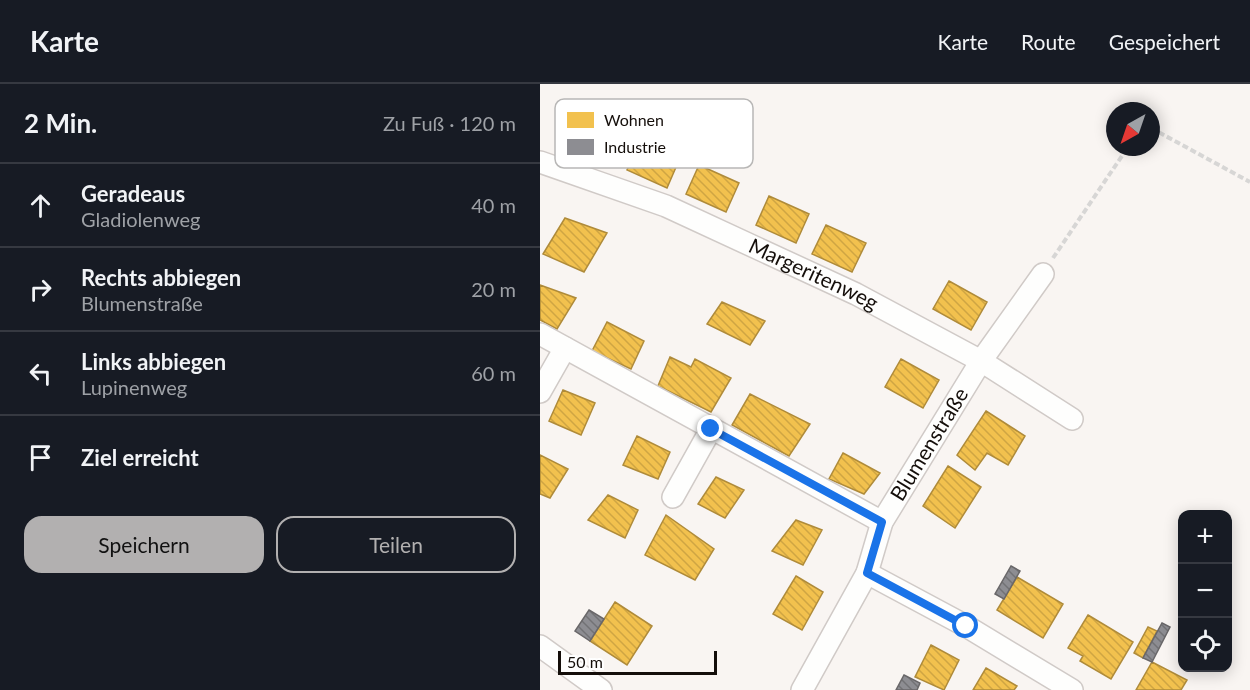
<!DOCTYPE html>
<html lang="de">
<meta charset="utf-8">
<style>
:root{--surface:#171b24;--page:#242831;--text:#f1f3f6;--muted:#9ea1a6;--line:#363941;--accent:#b2b0b0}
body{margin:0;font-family:Lato,sans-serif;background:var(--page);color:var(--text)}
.controls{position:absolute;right:18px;bottom:18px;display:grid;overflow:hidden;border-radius:12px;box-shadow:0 3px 15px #0003}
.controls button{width:54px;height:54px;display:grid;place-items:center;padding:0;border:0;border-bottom:2px solid var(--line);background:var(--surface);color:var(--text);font:30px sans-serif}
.compass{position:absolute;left:566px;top:18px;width:54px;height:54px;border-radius:50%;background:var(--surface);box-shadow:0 3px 15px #0003;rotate:220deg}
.scale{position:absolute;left:18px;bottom:15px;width:159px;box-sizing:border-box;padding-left:6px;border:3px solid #140e0a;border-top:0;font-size:16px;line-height:21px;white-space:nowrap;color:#140e0a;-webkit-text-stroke:4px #fff;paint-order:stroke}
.stop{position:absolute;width:18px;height:18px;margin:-14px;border:4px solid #1a73e8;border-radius:50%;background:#fff}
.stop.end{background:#1a73e8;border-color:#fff;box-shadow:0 2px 6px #0008}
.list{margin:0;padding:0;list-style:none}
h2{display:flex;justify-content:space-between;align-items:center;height:78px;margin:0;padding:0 24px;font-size:26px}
h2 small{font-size:20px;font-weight:400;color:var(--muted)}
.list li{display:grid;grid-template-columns:39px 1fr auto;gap:18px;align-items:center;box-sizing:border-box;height:84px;padding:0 24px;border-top:2px solid var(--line)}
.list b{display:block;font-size:22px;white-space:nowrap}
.list p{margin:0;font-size:20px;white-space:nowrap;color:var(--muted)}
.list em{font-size:20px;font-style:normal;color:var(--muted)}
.actions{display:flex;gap:12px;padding:18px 24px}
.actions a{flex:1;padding:14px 0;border:2px solid var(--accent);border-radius:18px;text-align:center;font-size:21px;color:var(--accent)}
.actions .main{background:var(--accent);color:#111}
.icon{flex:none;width:33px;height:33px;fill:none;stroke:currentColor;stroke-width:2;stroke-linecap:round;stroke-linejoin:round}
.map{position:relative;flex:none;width:710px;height:606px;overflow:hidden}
header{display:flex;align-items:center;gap:36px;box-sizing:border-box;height:84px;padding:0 30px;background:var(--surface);border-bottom:2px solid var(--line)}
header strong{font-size:28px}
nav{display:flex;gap:33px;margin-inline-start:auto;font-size:21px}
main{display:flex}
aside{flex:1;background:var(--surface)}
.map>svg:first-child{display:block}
.homes{fill:url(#homes-back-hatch);stroke:#af8b3a;stroke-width:1.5}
.industry{fill:url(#industry-back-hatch);stroke:#696769;stroke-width:1.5}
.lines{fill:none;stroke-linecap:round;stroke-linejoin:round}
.minor-casing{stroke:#d0cac7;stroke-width:24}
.path{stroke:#d7d6d5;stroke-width:4;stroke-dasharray:6 3;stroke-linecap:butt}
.minor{stroke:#fefefd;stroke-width:21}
.route{stroke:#1a73e8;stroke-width:8}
.labels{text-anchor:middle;stroke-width:6;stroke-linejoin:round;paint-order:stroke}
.street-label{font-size:21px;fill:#140e0a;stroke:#fff}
.key{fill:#fff;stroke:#b8b7b6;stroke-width:1.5}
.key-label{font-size:16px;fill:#140e0a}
</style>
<header>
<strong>Karte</strong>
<nav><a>Karte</a><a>Route</a><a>Gespeichert</a></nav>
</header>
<main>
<aside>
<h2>2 Min.<small>Zu Fuß · 120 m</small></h2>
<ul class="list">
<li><svg class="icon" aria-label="ahead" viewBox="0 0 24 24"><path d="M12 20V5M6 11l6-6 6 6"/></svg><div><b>Geradeaus</b><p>Gladiolenweg</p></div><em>40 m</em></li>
<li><svg class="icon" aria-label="right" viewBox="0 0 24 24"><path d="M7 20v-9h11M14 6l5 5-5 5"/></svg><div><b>Rechts abbiegen</b><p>Blumenstraße</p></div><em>20 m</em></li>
<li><svg class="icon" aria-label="left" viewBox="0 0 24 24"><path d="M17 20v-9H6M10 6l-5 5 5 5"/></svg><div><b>Links abbiegen</b><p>Lupinenweg</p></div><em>60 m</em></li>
<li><svg class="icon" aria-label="arrive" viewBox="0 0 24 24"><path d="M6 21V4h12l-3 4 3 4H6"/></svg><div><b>Ziel erreicht</b></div></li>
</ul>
<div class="actions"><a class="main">Speichern</a><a>Teilen</a></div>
</aside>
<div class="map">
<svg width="710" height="606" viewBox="0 0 710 606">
<defs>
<pattern id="homes-back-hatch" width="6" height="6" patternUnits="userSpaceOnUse" patternTransform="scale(1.5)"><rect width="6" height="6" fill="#f2c14e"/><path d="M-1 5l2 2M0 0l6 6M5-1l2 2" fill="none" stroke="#cfa543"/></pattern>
<pattern id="industry-back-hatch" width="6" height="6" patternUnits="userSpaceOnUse" patternTransform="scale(1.5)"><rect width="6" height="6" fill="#8d8d92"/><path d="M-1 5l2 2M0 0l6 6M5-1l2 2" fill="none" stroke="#727275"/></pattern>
</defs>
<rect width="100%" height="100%" fill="#f9f5f2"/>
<path class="homes" d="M101,57l39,17 -13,30 -40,-18z
M159,81l40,18 -13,29 -40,-18z
M229,112l40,18 -13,29 -40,-18z
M25,134l42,15 -23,39 -41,-18z
M286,141l40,18 -14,29 -40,-18z
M409,197l38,21 -16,28 -38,-21z
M0,201l36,13 -19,31 -17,-9z
M182,218l43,19 -15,24 -43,-21z
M67,238l37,19 -13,28 -39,-18z
M130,273l21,10 4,-8 36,19 -20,34 -53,-26z
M361,275l38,21 -16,28 -38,-21z
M23,306l32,13 -14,32 -32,-14z
M210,310l60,30 -21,32 -57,-31z
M446,327l39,25 -17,29 -21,-12 -12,17 -18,-15z
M97,352l33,16 -12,27 -35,-14z
M303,369l37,20 -16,21 -35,-15z
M0,371l28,14 -18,29 -10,-4z
M408,382l33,21 -26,41 -32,-22z
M176,393l28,13 -19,28 -27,-14z
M68,411l30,15 -13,28 -37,-18z
M126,431l48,34 -19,31 -50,-25z
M256,436l26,10 -19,35 -31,-14z
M256,492l27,16 -21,38 -29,-16z
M477,493l46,27 -20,34 -46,-28z
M75,518l37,24 -25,39 -37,-24z
M548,531l45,27 -22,37 -31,-18 3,-5 -15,-8z
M608,543l9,4 -14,27 -9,-5z
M391,561l28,15 -15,30 -29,-13z
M612,578l35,18 -6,10h-45z
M446,584l31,18 -3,4h-41z"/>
<path class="industry" d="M471,482l9,5 -16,28 -9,-5z
M49,526l15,9 -14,22 -15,-10z
M622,539l8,4 -18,35 -9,-4z
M364,591l16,8 -3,7h-21z"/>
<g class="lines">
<defs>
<g id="minor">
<path id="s1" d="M0,78l126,44 190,88 125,67 91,58"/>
<path d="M0,250l342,188"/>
<path d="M0,308l25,-44"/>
<path d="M133,413l38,-68"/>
<path d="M327,489l99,53 106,64"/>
<path d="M0,562l61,44"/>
<path id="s2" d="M262,606l65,-117 15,-51 99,-161 62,-87"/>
</g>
</defs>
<use href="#minor" class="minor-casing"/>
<path class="path" d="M611,44l99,54
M513,174l75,-111"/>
<use href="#minor" class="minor"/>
</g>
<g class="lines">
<path class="route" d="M171,345l171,93 -15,51 99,53"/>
</g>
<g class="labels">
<g class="street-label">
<text dy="7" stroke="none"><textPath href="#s1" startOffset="296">Margeritenweg</textPath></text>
<text dy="7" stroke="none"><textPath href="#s2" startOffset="278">Blumenstraße</textPath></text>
</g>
</g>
<rect x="15" y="15" width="198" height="69" rx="9" class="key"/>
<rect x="27" y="28" width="27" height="16" fill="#f2c14e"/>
<rect x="27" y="55" width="27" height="16" fill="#8d8d92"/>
<g class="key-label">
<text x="64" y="42">Wohnen</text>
<text x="64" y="69">Industrie</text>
</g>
</svg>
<div class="controls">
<button>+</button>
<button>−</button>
<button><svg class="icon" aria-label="locate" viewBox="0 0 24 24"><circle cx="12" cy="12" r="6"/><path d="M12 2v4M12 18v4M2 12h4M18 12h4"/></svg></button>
</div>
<svg class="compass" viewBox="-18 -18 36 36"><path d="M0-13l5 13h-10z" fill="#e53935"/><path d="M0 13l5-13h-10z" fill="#9ea1a6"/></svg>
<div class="scale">50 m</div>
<div class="stop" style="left:426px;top:542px"></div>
<div class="stop end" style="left:171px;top:345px"></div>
</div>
</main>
